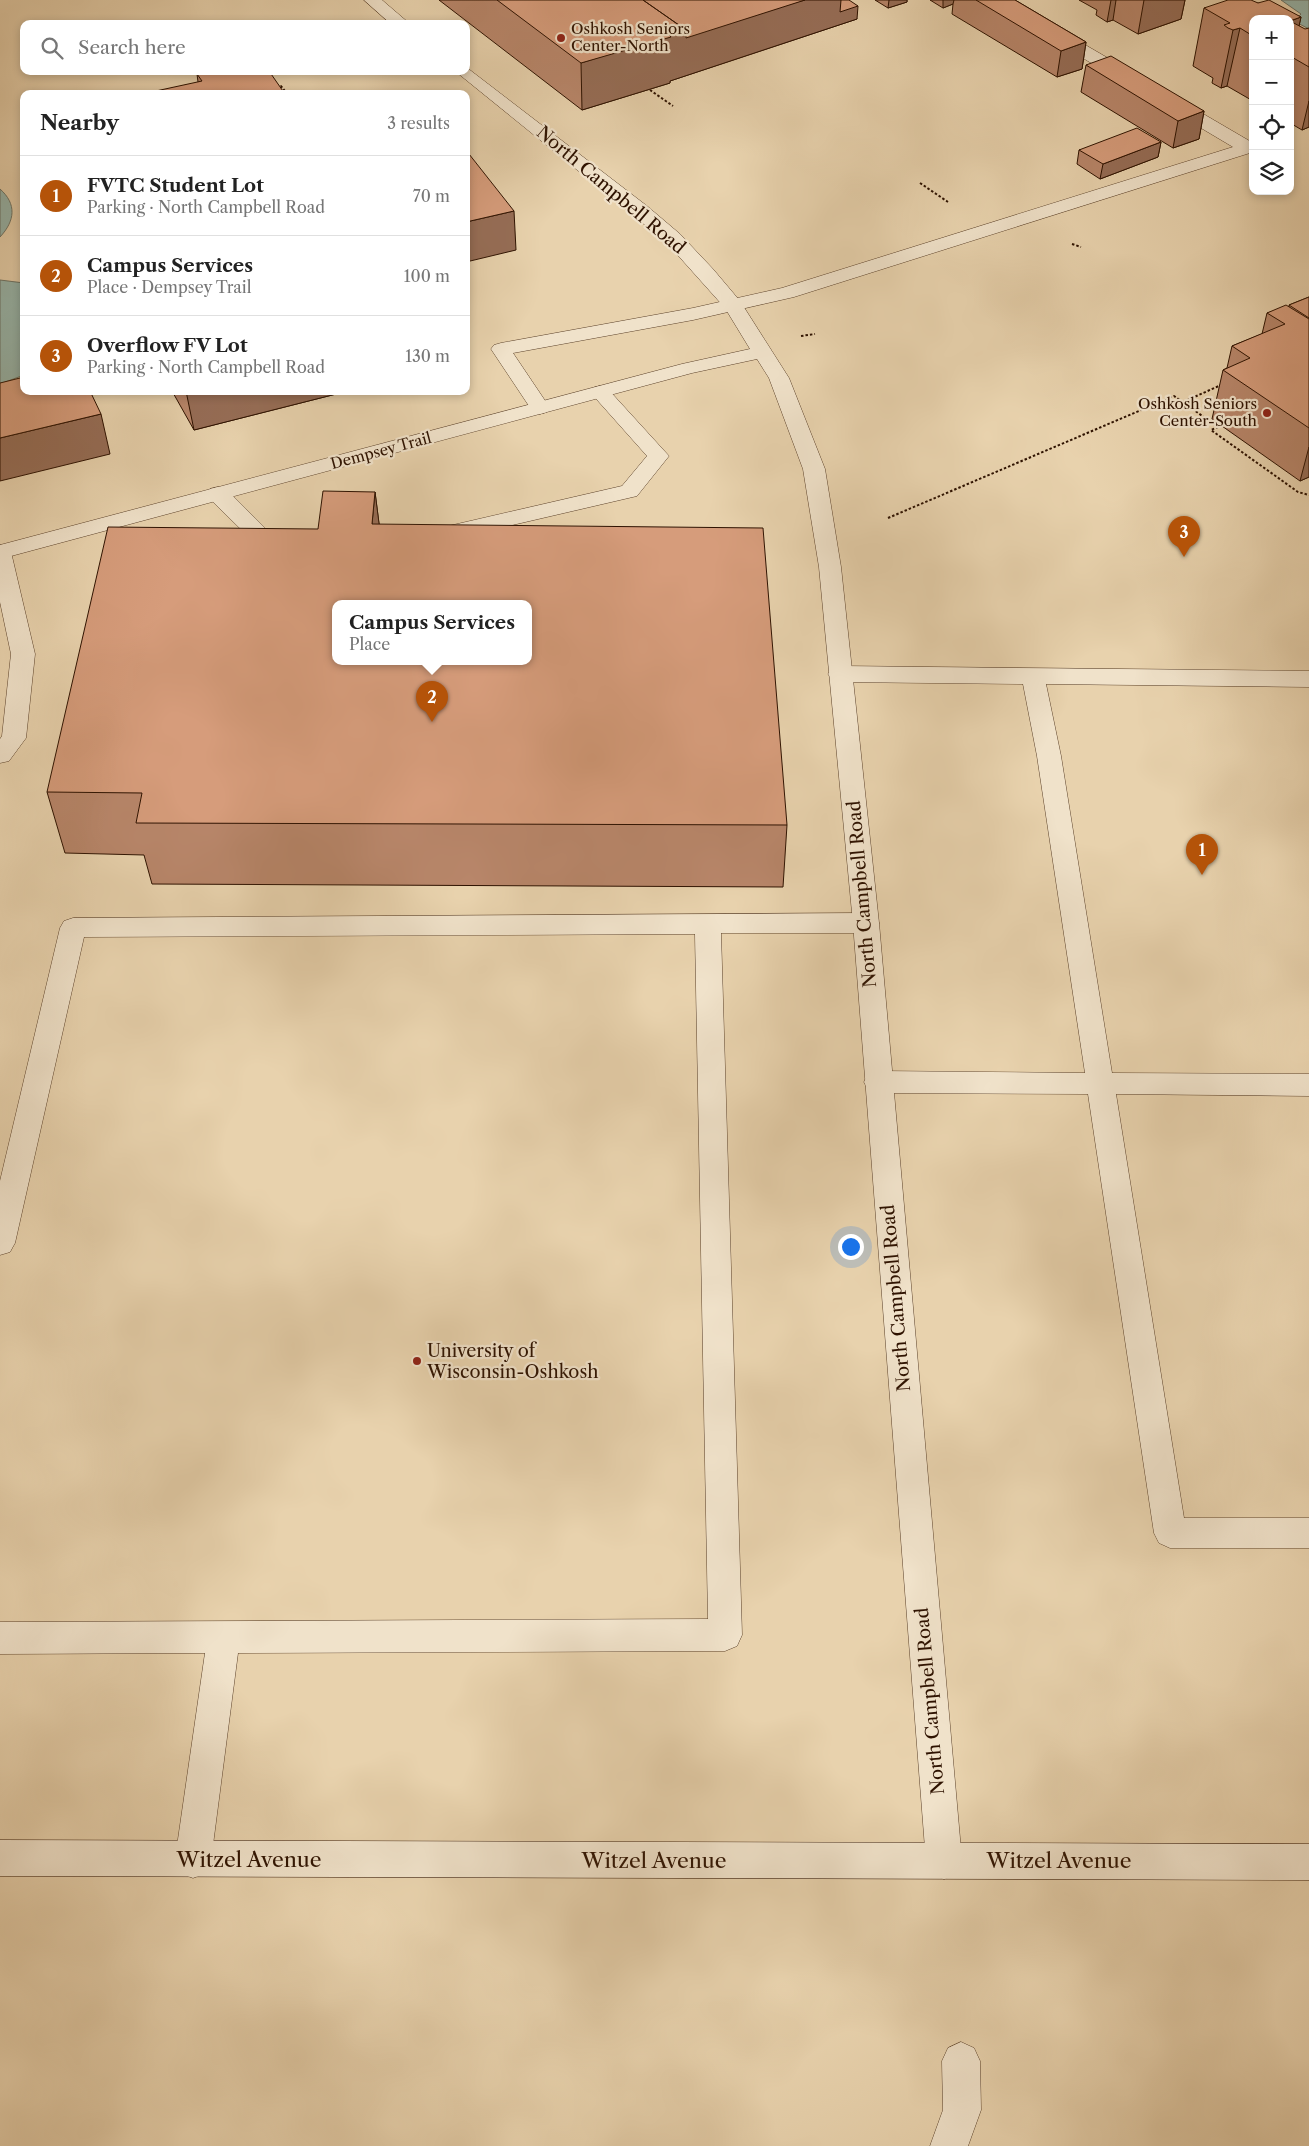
<!DOCTYPE html>
<meta charset="utf-8">
<style>
:root{--surface:#fff;--page:#f2f2f2;--text:#222;--muted:#767676;--line:#e0e0e0;--accent:#b45309}
body{margin:0;font-family:"Libre Caslon Text",serif;background:var(--page);color:var(--text)}
.controls{position:absolute;right:15px;top:15px;display:grid;overflow:hidden;border-radius:10px;box-shadow:0 2px 8px #0003}
.controls button{width:45px;height:45px;display:grid;place-items:center;padding:0;border:0;border-bottom:1px solid var(--line);background:var(--surface);color:var(--text);font:25px sans-serif}
.you{position:absolute;left:850px;top:1246px;width:18px;height:18px;margin:-12px;border:4px solid #fff;border-radius:50%;background:#1a73e8;box-shadow:0 0 0 8px #1a73e833}
.badge{display:grid;place-items:center;width:32px;height:32px;border-radius:50%;background:var(--accent);color:#fff;font-size:16px;font-weight:700}
.pin{position:absolute;translate:-50% -41px;filter:drop-shadow(0 1px 2px #0008)}
.pin::after{content:'';position:absolute;top:26px;width:18px;height:15px;background:inherit;clip-path:polygon(0 0,100% 0,50% 100%)}
.popup{position:absolute;left:332px;top:600px;width:200px;height:65px;box-sizing:border-box;display:grid;place-content:center;border-radius:10px;background:var(--surface);filter:drop-shadow(0 1px 4px #0005);font-size:16px;white-space:nowrap;color:var(--muted)}
.popup b{font-size:19px;color:var(--text)}
.popup::after{content:'';position:absolute;left:50%;top:100%;margin-left:-10px;border:10px solid transparent;border-top-color:var(--surface)}
.list{margin:0;padding:0;list-style:none}
h2{display:flex;justify-content:space-between;align-items:center;height:65px;margin:0;padding:0 20px;font-size:21px}
h2 small{font-size:16px;font-weight:400;color:var(--muted)}
.list li{display:grid;grid-template-columns:32px 1fr auto;gap:15px;align-items:center;box-sizing:border-box;height:80px;padding:0 20px;border-top:1px solid var(--line)}
.list b{display:block;font-size:19px;white-space:nowrap}
.list p{margin:0;font-size:16px;white-space:nowrap;color:var(--muted)}
.list em{font-size:16px;font-style:normal;color:var(--muted)}
.icon{flex:none;width:28px;height:28px;fill:none;stroke:currentColor;stroke-width:2;stroke-linecap:round;stroke-linejoin:round}
.map{position:relative;flex:none;width:1309px;height:2146px;overflow:hidden}
.search{position:absolute;background:var(--surface);box-shadow:0 2px 8px #0003;left:20px;top:20px;width:450px;height:55px;display:flex;align-items:center;gap:12px;box-sizing:border-box;padding:0 18px;border-radius:10px;color:var(--muted);font-size:19px}
.panel{position:absolute;background:var(--surface);box-shadow:0 2px 8px #0003;left:20px;top:90px;width:450px;height:305px;border-radius:10px}
.map>svg:first-child{display:block}
.water{fill:#97b7ad;stroke:#6d7568}
.lines{fill:none;stroke-linecap:round;stroke-linejoin:round}
.lane-casing{stroke:#5c422b;stroke-width:1}
.street-casing{stroke:#5c422b;stroke-width:1}
.secondary-casing{stroke:#2e1200;stroke-width:1}
.path{stroke:#2e1200;stroke-width:2;stroke-dasharray:2.5 2;stroke-linecap:butt}
.lane{fill:#f0e2ca;fill-rule:evenodd}
.street{fill:#f0e2ca;fill-rule:evenodd}
.secondary{fill:#f0e2ca;fill-rule:evenodd}
.wall{fill:#b8866a;stroke:#2e1200}
.shaded-wall{fill:#966d56;stroke:#2e1200}
.building{fill:#d69c7b;stroke:#2e1200;fill-rule:evenodd}
.poi-dot{fill:#8f2418;stroke:#f0e2ca;stroke-width:2}
.labels{text-anchor:middle;stroke-width:4.5;stroke-linejoin:round;paint-order:stroke}
.far-poi-label{font-size:15px;fill:#2e1200;stroke:#f0e2ca;text-anchor:start}
.far-street-label{font-size:15px;fill:#2e1200;stroke:#f0e2ca}
.street-label{font-size:18px;fill:#2e1200;stroke:#f0e2ca}
.poi-label{font-size:18px;fill:#2e1200;stroke:#f0e2ca;text-anchor:start}
.near-street-label{font-size:21px;fill:#2e1200;stroke:#f0e2ca}
</style>
<div class="map">
<svg width="1309" height="2146" viewBox="0 0 1309 2146">
<rect width="100%" height="100%" fill="#e8d2ad"/>
<filter id="stains"><feTurbulence type="fractalNoise" baseFrequency=".004" numOctaves="4"/><feColorMatrix values="0 0 0 0 .2 0 0 0 0 .09 0 0 0 0 .02 0 0 0 .5 -.17"/></filter>
<radialGradient id="worn" r=".72"><stop offset=".6" stop-color="#630" stop-opacity="0"/><stop offset="1" stop-color="#630" stop-opacity=".3"/></radialGradient>
<path class="water" d="M1281,0h28v29l-19,-10 7,-1 4,-4z
M0,189c17,15 15,32 0,48z
M0,280l24,3v92l-24,9z"/>
<g class="lines">
<defs>
<path id="lane" d="M988,0h20l129,75 3,4 -3,4 -6,1 -6,-1 -135,-80z
M1170,97l6,1 77,45v9l-459,145 -101,23 -180,33 37,55 -3,4 -7,2 -7,-2 -42,-63 3,-4 7,-2 192,-35 89,-20 451,-141 -69,-41 -3,-4 3,-4z
M600,386l7,2 62,68 -32,40 -189,44 -8,-2 -3,-5 3,-5 182,-42 25,-30 -57,-64 3,-4z
M218,487l8,2 49,49 16,1 3,5 -3,5 -21,3 -8,-2 -52,-51 -3,-5 3,-5z
M0,545l8,2 3,5 24,102 -9,84 -17,23 -9,2v-24l2,-3 9,-82 -11,-52z
M840,666l469,5v16l-263,-3 15,72 51,317 197,1v22l-193,-2 68,424h125v30h-139l-11,-5 -5,-10 -66,-439 -210,-1 -10,-3 -4,-8 4,-8 10,-3 207,2 -48,-317 -14,-72 -183,-2 -8,-3 -4,-5 4,-5z
M866,913l9,3 4,7 -4,7 -9,3h-145l21,702 -5,11 -12,5 -487,2 -27,207 -5,13 -13,5 -13,-5 -5,-13 30,-207 -205,1v-32l708,-3 -13,-685 -611,3 -69,306 -5,9 -10,3v-74l60,-253 4,-7 9,-3z
M961,2042l13,6 6,13 1,49 -13,36h-38l13,-36 -1,-49 6,-13z"/>
<path id="street" d="M364,0h18l28,24h-19z
M466,67l181,139 33,28 33,35 27,32 49,77 36,91 16,98 38,356 83,938 -5,13 -13,5 -13,-5 -5,-13 -73,-938 -34,-356 -16,-98 -34,-91 -12,-19 -65,14 -692,186v-14l682,-181 68,-15 -25,-41 -59,-66 -211,-171h11z"/>
<path id="secondary" d="M0,1840l1309,4v36l-1309,-4z"/>
</defs>
<use href="#lane" class="lane-casing"/>
<use href="#street" class="street-casing"/>
<use href="#secondary" class="secondary-casing"/>
<path class="path" d="M276,86h5l6,8
M650,90l23,16
M920,183l28,19
M1072,244l9,3
M801,336l14,-2
M1183,402l38,-17
M888,518l286,-122 44,31 -7,3 87,62 11,3"/>
<use href="#lane" class="lane"/>
<use href="#street" class="street"/>
<use href="#secondary" class="secondary"/>
</g>
<path class="wall" d="M439,0h410l8,19 -187,62v2l-88,27z
M875,0h32v2l-19,6z
M930,0h85l71,42 -4,27 -25,8 -105,-63 1,-10 -10,4z
M1079,0h106l-4,19 -43,15 -25,-14 -6,2 -11,-7 1,-5z
M1258,3l43,14 -2,9 10,41v60l-7,3 -12,-7v-104h-37v82l-26,-15 -6,2 -9,-5 1,-5 -20,-12 11,-58z
M1086,65l118,46 -5,28 -26,9 -92,-56z
M197,74l88,20 -87,-12z
M1161,142l-3,15 -58,22 -23,-15 2,-14z
M1309,297v180l-9,4 -88,-62 11,-49 4,-2 5,-22 30,-12 5,-21 22,-6v-2z
M172,391h176l-154,39z
M375,492l4,32 408,301 -4,62 -631,-3 -8,-29 -79,-2 -18,-61 271,-263z"/>
<path class="shaded-wall" d="M805,0h36l17,6 -1,13 -187,62v2l-88,27 -1,-47 105,-33z
M889,0h18v2l-19,6z
M943,0h11l-1,4 -10,4z
M1111,0h5l-3,20 -6,2z
M1144,0h41l-4,19 -43,15z
M1301,17l-9,40 -2,-36z
M1240,28l-13,58 -6,2 12,-58z
M1086,42l-4,27 -25,8 4,-26z
M1309,101v26l-7,3z
M1204,111l-5,28 -26,9 5,-27z
M1161,142l-3,15 -58,22 3,-15z
M514,211l2,39 -50,12v-40z
M186,391h162l-154,39z
M101,414l9,40 -110,27v-43z
M1309,447v30l-9,4z
M375,492l8,62 -11,-30z"/>
<path class="building" d="M497,0h146l43,30 -17,5 2,2 -90,26z
M643,0h162l-119,38v-8z
M841,0h8l9,6 -18,6z
M976,0h39l71,42 -25,9z
M1228,0h23l7,3 11,-3 32,17 -11,4v-2h-37v17l-13,-8 -7,2 -5,-2 -4,-3 6,-2 -26,-15z
M1290,21l15,8 4,-1v39l-19,-11z
M1111,56l93,55 -26,10 -92,-56z
M208,71h61l16,23h-143l60,-13 -5,-7z
M1137,128l24,14 -58,22 -24,-14z
M466,154h3l45,57 -48,11z
M1309,297v21l-20,-13z
M1286,305l23,14v109l-86,-58 27,-12 -18,-12 53,-22 -18,-11z
M24,377v14h66l11,23 -101,24v-55z
M323,491l52,1 -3,32 391,4 24,297 -651,-2 6,-30 -95,-1 61,-265 210,2zM336,603h192v58h-192z"/>
<g class="poi-dot">
<circle cx="561" cy="38" r="5"/>
<circle cx="1267" cy="413" r="5"/>
<circle cx="417" cy="1361" r="5"/>
</g>
<g class="labels">
<g class="far-poi-label">
<text x="571" y="34">Oshkosh Seniors<tspan x="571" dy="17">Center-North</tspan></text>
<text x="1257" y="409" text-anchor="end">Oshkosh Seniors<tspan x="1257" dy="17">Center-South</tspan></text>
</g>
<g class="far-street-label">
<text transform="translate(381 451) rotate(-15)" y="5">Dempsey Trail</text>
</g>
<g class="street-label">
<text transform="translate(611 190) rotate(40)" y="6">North Campbell Road</text>
<text transform="translate(862 894) rotate(-95)" y="6">North Campbell Road</text>
<text transform="translate(896 1298) rotate(-95)" y="6">North Campbell Road</text>
<text transform="translate(930 1701) rotate(-95)" y="6">North Campbell Road</text>
</g>
<g class="poi-label">
<text x="427" y="1357">University of<tspan x="427" dy="21">Wisconsin-Oshkosh</tspan></text>
</g>
<g class="near-street-label">
<text x="249" y="1867">Witzel Avenue</text>
<text x="654" y="1868">Witzel Avenue</text>
<text x="1059" y="1868">Witzel Avenue</text>
</g>
</g>
<rect width="100%" height="100%" filter="url(#stains)"/>
<rect width="100%" height="100%" fill="url(#worn)"/>
</svg>
<div class="controls">
<button>+</button>
<button>−</button>
<button><svg class="icon" aria-label="locate" viewBox="0 0 24 24"><circle cx="12" cy="12" r="6"/><path d="M12 2v4M12 18v4M2 12h4M18 12h4"/></svg></button>
<button><svg class="icon" aria-label="layers" viewBox="0 0 24 24"><path d="M12 4l9 5-9 5-9-5zM3 14l9 5 9-5"/></svg></button>
</div>
<div class="you"></div>
<div class="pin badge" style="left:1202px;top:875px">1</div>
<div class="pin badge" style="left:432px;top:722px">2</div>
<div class="popup"><b>Campus Services</b>Place</div>
<div class="pin badge" style="left:1184px;top:557px">3</div>
<div class="search"><svg class="icon" aria-label="search" viewBox="0 0 24 24"><circle cx="10" cy="10" r="6"/><path d="M15 15l6 6"/></svg>Search here</div>
<section class="panel">
<h2>Nearby<small>3 results</small></h2>
<ul class="list">
<li><span class="badge">1</span><div><b>FVTC Student Lot</b><p>Parking · North Campbell Road</p></div><em>70 m</em></li>
<li><span class="badge">2</span><div><b>Campus Services</b><p>Place · Dempsey Trail</p></div><em>100 m</em></li>
<li><span class="badge">3</span><div><b>Overflow FV Lot</b><p>Parking · North Campbell Road</p></div><em>130 m</em></li>
</ul>
</section>
</div>
